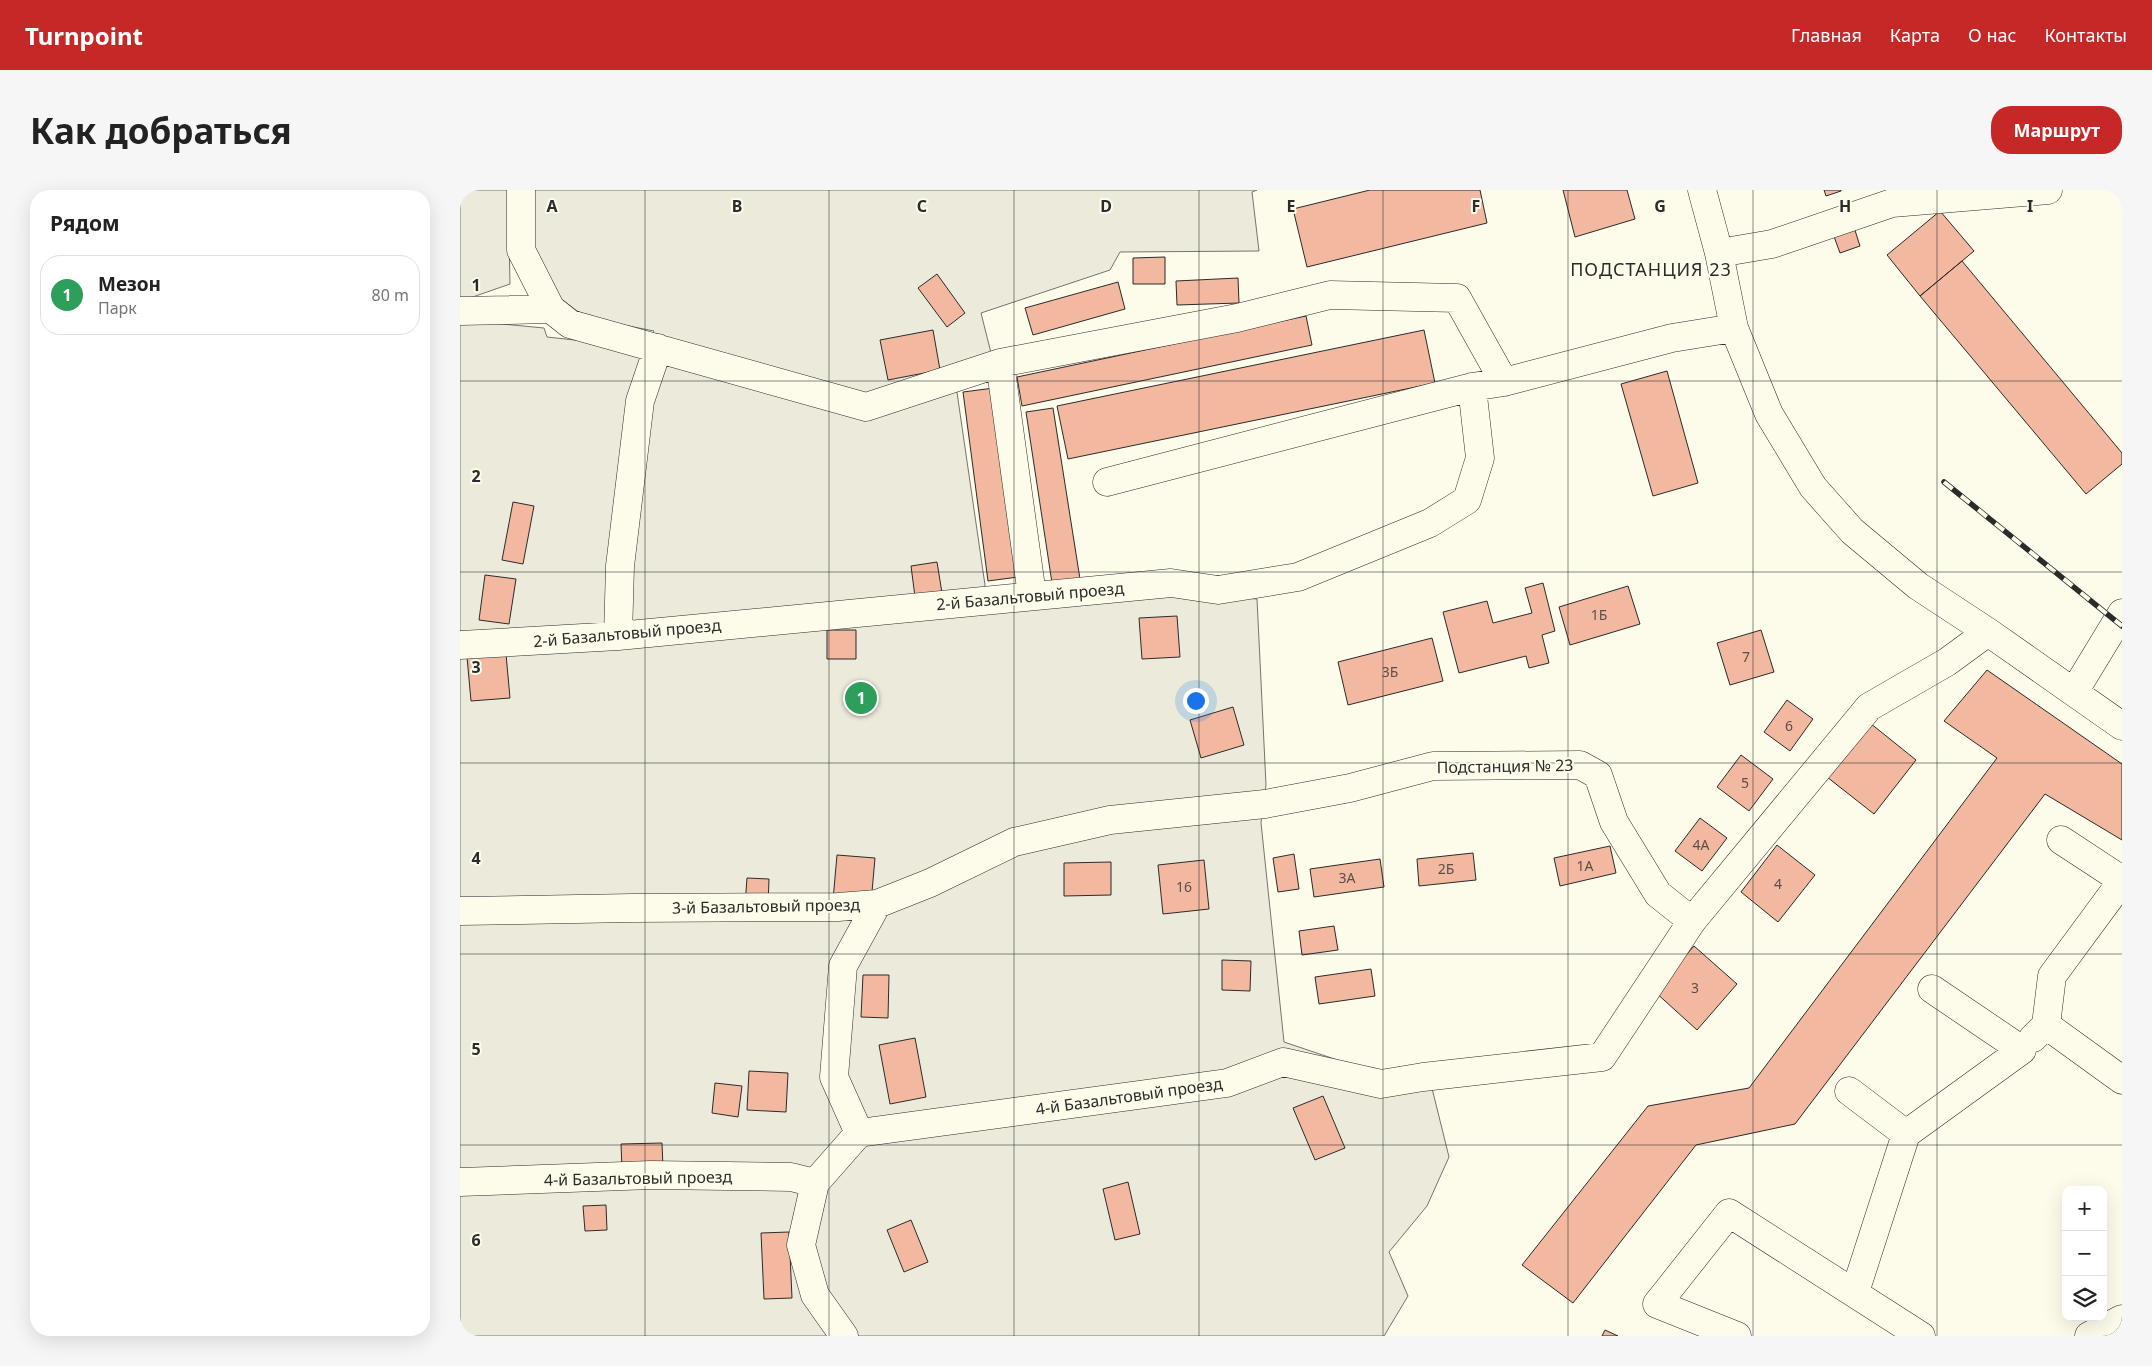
<!DOCTYPE html>
<html lang="ru">
<meta charset="utf-8">
<style>
:root{--surface:#fff;--page:#f6f6f6;--text:#222;--muted:#767676;--line:#e0e0e0;--accent:#c62828}
body{margin:0;font-family:"Noto Sans",sans-serif;background:var(--page);color:var(--text)}
.controls{position:absolute;right:15px;bottom:15px;display:grid;overflow:hidden;border-radius:10px;box-shadow:0 5px 20px #0002}
.controls button{width:45px;height:45px;display:grid;place-items:center;padding:0;border:0;border-bottom:1px solid var(--line);background:var(--surface);color:var(--text);font:25px sans-serif}
.you{position:absolute;left:735px;top:510px;width:18px;height:18px;margin:-12px;border:4px solid #fff;border-radius:50%;background:#1a73e8;box-shadow:0 0 0 8px #1a73e833}
.badge{display:grid;place-items:center;width:32px;height:32px;border-radius:50%;background:var(--accent);color:#fff;font-size:16px;font-weight:700}
.pin{position:absolute;translate:-50% -50%;border:2px solid #fff;box-shadow:0 1px 5px #0006}
.list{margin:0;padding:0;list-style:none}
h2{display:flex;justify-content:space-between;align-items:center;height:65px;margin:0;padding:0 20px;font-size:21px}
h2 small{font-size:16px;font-weight:400;color:var(--muted)}
.list li{display:grid;grid-template-columns:32px 1fr auto;gap:15px;align-items:center;box-sizing:border-box;height:80px;margin:0 10px 10px;padding:0 10px;border:1px solid var(--line);border-radius:20px}
.list b{display:block;font-size:19px;white-space:nowrap}
.list p{margin:0;font-size:16px;white-space:nowrap;color:var(--muted)}
.list em{font-size:16px;font-style:normal;color:var(--muted)}
.icon{flex:none;width:28px;height:28px;fill:none;stroke:currentColor;stroke-width:2;stroke-linecap:round;stroke-linejoin:round}
.map{position:relative;flex:none;width:1662px;height:1146px;overflow:hidden;border-radius:20px}
header{display:flex;align-items:center;gap:30px;box-sizing:border-box;height:70px;padding:0 25px;background:var(--accent);color:#fff}
header strong{font-size:24px}
nav{display:flex;gap:28px;margin-inline-start:auto;font-size:18px}
.intro{display:flex;align-items:center;justify-content:space-between;box-sizing:border-box;height:120px;padding:0 30px}
h1{margin:0;font-size:35px}
.button{padding:12px 22px;border-radius:20px;background:var(--accent);color:#fff;font-size:18px;font-weight:700}
main{display:flex;gap:30px;padding:0 30px}
aside{flex:1;background:var(--surface);border-radius:20px;box-shadow:0 5px 20px #0002}
.map>svg:first-child{display:block}
.green{fill:#ecebdb;stroke:#74746e}
.building{fill:#f2b8a0;stroke:#2b2b2b}
.lines{fill:none;stroke-linecap:round;stroke-linejoin:round}
.minor-casing{stroke:#2b2b2b;stroke-width:29}
.minor{stroke:#fdfbea;stroke-width:28}
.rail-casing{stroke:#2b2b2b;stroke-width:5.5}
.rail{stroke:#fdfbea;stroke-width:4;stroke-dasharray:11;stroke-linecap:butt}
.grid{fill:none;stroke:#2b2b2b;stroke-width:1;stroke-opacity:0.55}
.labels{text-anchor:middle;stroke-width:4;stroke-linejoin:round;paint-order:stroke}
.number-label{font-size:14px;fill:#5d4e48}
.street-label{font-size:16px;fill:#2b2b2b;stroke:#fdfbea}
.neighbourhood-label{font-size:18px;letter-spacing:1px;fill:#2b2b2b;stroke:#fdfbea}
.grid-label{font-size:16px;text-anchor:middle;font-weight:bold;fill:#2b2b2b;stroke:#fdfbea;stroke-width:4;stroke-linejoin:round;paint-order:stroke}
</style>
<header>
<strong>Turnpoint</strong>
<nav><a>Главная</a><a>Карта</a><a>О нас</a><a>Контакты</a></nav>
</header>
<div class="intro"><h1>Как добраться</h1><a class="button">Маршрут</a></div>
<main>
<aside>
<h2>Рядом<small></small></h2>
<ul class="list">
<li><span class="badge" style="background:#2e9e5b">1</span><div><b>Мезон</b><p>Парк</p></div><em>80 m</em></li>
</ul>
</aside>
<div class="map">
<svg width="1662" height="1146" viewBox="0 0 1662 1146">
<rect width="100%" height="100%" fill="#fdfbea"/>
<path class="green" d="M0,0h48l2,94 -43,15h-7z
M72,0h725l-5,2 7,59 -139,1 -10,18 -129,43 11,44 -39,8 32,220 -3,26 187,-18 88,6 9,186 -5,38 23,219 89,30 54,-4 22,89 -22,49 -38,46 19,44 -24,40h-924v-1016l84,8 3,9 92,10 15,-16 -55,-11 -22,-9 -26,-20 -22,-39z"/>
<path class="building" d="M910,0h110l7,33 -180,44 -14,-58z
M1103,0h64l8,29 -60,18z
M1364,0h17v1l-15,5z
M1480,21l34,40 -54,45 -33,-41z
M1393,34l7,22 -20,7 -8,-22z
M705,67v27h-32v-26z
M1502,71l160,192v11l-36,30 -166,-198z
M477,84l28,39 -18,14 -29,-39z
M778,88l1,25 -62,2 -1,-24z
M658,92l7,27 -92,26 -8,-27z
M846,126l6,29 -290,61 -5,-29z
M473,140l7,40 -52,10 -8,-40z
M964,140l11,53 -367,76 -11,-53z
M1207,181l31,112 -45,13 -32,-112z
M534,198l24,189 -30,4 -25,-189z
M593,218l27,171 -28,4 -26,-171z
M53,312l21,4 -11,58 -21,-4z
M477,372l5,31 -27,4 -4,-31z
M25,385l31,4 -7,45 -30,-4z
M1083,393l12,48 -13,4 7,28 -20,5 -3,-12 -67,17 -16,-61 44,-11 6,22 39,-10 -7,-25z
M1168,396l12,38 -70,21 -11,-38z
M717,426l3,41 -38,2 -3,-41z
M367,440h29v29h-29z
M1301,440l13,42 -44,13 -13,-42z
M972,448l11,43 -95,24 -10,-43z
M46,464l4,44 -39,3 -4,-44z
M1527,480l135,94v76l-77,-46 -250,330 -99,21 -123,158 -51,-38 126,-159 101,-18 248,-330 -53,-37z
M1327,510l26,19 -23,32 -26,-19z
M773,517l11,38 -43,13 -11,-38z
M1410,533l46,37 -42,54 -47,-37z
M1281,565l32,24 -24,32 -32,-24z
M1240,628l27,20 -25,33 -27,-20z
M1317,655l38,30 -37,47 -37,-30z
M1150,656l6,27 -56,13 -6,-28z
M1013,663l3,27 -57,6 -2,-27z
M834,664l5,35 -21,3 -5,-34z
M377,665l38,3 -4,45 -38,-3z
M920,669l4,28 -70,10 -4,-28z
M744,670l5,49 -46,5 -5,-49z
M651,672v33l-47,1v-33z
M287,688l22,1 -1,27 -23,-1z
M874,736l4,24 -36,5 -3,-24z
M1234,756l43,38 -40,46 -43,-39z
M762,770l29,1 -1,30 -28,-1z
M911,779l4,27 -56,8 -4,-27z
M403,785h26l-1,43 -27,-1z
M455,848l11,59 -36,7 -11,-59z
M289,881l39,2 -2,39 -39,-2z
M255,893l27,3 -4,31 -26,-4z
M863,906l22,52 -30,12 -22,-52z
M202,953l1,24 -41,2 -1,-25z
M668,992l12,52 -25,6 -12,-51z
M146,1015l1,25 -22,1 -2,-25z
M451,1030l17,42 -24,10 -17,-42z
M329,1042l3,66 -28,1 -3,-66z
M1145,1140l13,6h-16z"/>
<g class="lines">
<defs>
<path id="minor" d="M61,0v60l30,59 19,15 296,83 134,-44 237,-45 93,-23 127,3 47,84
M1242,0l17,63 15,75 35,86 44,73 39,44 66,55 70,46 134,94
M1259,63l53,-9 120,-41 156,-13
M0,121l91,-2
M540,173l32,232
M647,292l365,-95 32,-5 168,-44 62,-10
M158,446l2,-70 20,-165 18,-53
M0,455l158,-9 553,-53 47,7 80,-13 132,-54 37,-23 13,-42 -8,-71
M1614,502l48,-79
M1601,650l61,40
M0,721l172,-3 206,-1 39,-3 53,-21 84,-41 96,-22 155,-16 85,-16 83,-22 147,-1 18,10 16,47 44,72 34,27
M1586,835l6,-49 70,-95
M1573,848l13,-13 76,55
M1389,901l57,43 -51,158
M399,943l368,-50 56,-21 98,22 42,-7 179,-20 90,-136 177,-214 78,-45 41,-30
M1446,944l116,-84 -90,-61
M0,992l191,-7 140,2 24,6
M384,1146l-29,-41 -14,-50 14,-62 44,-50 -25,-56 9,-111 34,-62
M1277,1146l-80,-32 72,-91 192,123
M1629,1146l33,-17"/>
</defs>
<use href="#minor" class="minor-casing"/>
<use href="#minor" class="minor"/>
<defs>
<path id="rail" d="M1484,292l178,144"/>
</defs>
<use href="#rail" class="rail-casing"/>
<use href="#rail" class="rail"/>
</g>
<path class="grid" d="M185,0v1146M369,0v1146M554,0v1146M739,0v1146M923,0v1146M1108,0v1146M1293,0v1146M1477,0v1146M0,191h1662M0,382h1662M0,573h1662M0,764h1662M0,955h1662"/>
<g class="labels">
<g class="number-label">
<text x="1139" y="430">1Б</text>
<text x="1286" y="472">7</text>
<text x="930" y="487">3Б</text>
<text x="1329" y="541">6</text>
<text x="1285" y="598">5</text>
<text x="1241" y="660">4А</text>
<text x="1125" y="681">1А</text>
<text x="986" y="684">2Б</text>
<text x="887" y="693">3А</text>
<text x="1318" y="699">4</text>
<text x="724" y="702">16</text>
<text x="1235" y="803">3</text>
</g>
<g class="street-label">
<text transform="translate(570 406) rotate(-5)" y="6">2-й Базальтовый проезд</text>
<text transform="translate(167 443) rotate(-5)" y="6">2-й Базальтовый проезд</text>
<text transform="translate(1045 576) rotate(-1)" y="6">Подстанция № 23</text>
<text transform="translate(306 716) rotate(-1)" y="6">3-й Базальтовый проезд</text>
<text transform="translate(669 906) rotate(-8)" y="6">4-й Базальтовый проезд</text>
<text transform="translate(178 988) rotate(-1)" y="6">4-й Базальтовый проезд</text>
</g>
<g class="neighbourhood-label">
<text x="1191" y="86">ПОДСТАНЦИЯ 23</text>
</g>
</g>
<g class="grid-label">
<text x="92" y="22">A</text>
<text x="277" y="22">B</text>
<text x="462" y="22">C</text>
<text x="646" y="22">D</text>
<text x="831" y="22">E</text>
<text x="1016" y="22">F</text>
<text x="1200" y="22">G</text>
<text x="1385" y="22">H</text>
<text x="1570" y="22">I</text>
<text x="16" y="101">1</text>
<text x="16" y="292">2</text>
<text x="16" y="483">3</text>
<text x="16" y="674">4</text>
<text x="16" y="865">5</text>
<text x="16" y="1056">6</text>
</g>
</svg>
<div class="controls">
<button>+</button>
<button>−</button>
<button><svg class="icon" aria-label="layers" viewBox="0 0 24 24"><path d="M12 4l9 5-9 5-9-5zM3 14l9 5 9-5"/></svg></button>
</div>
<div class="you"></div>
<div class="pin badge" style="left:401px;top:508px;background:#2e9e5b">1</div>
</div>
</main>
